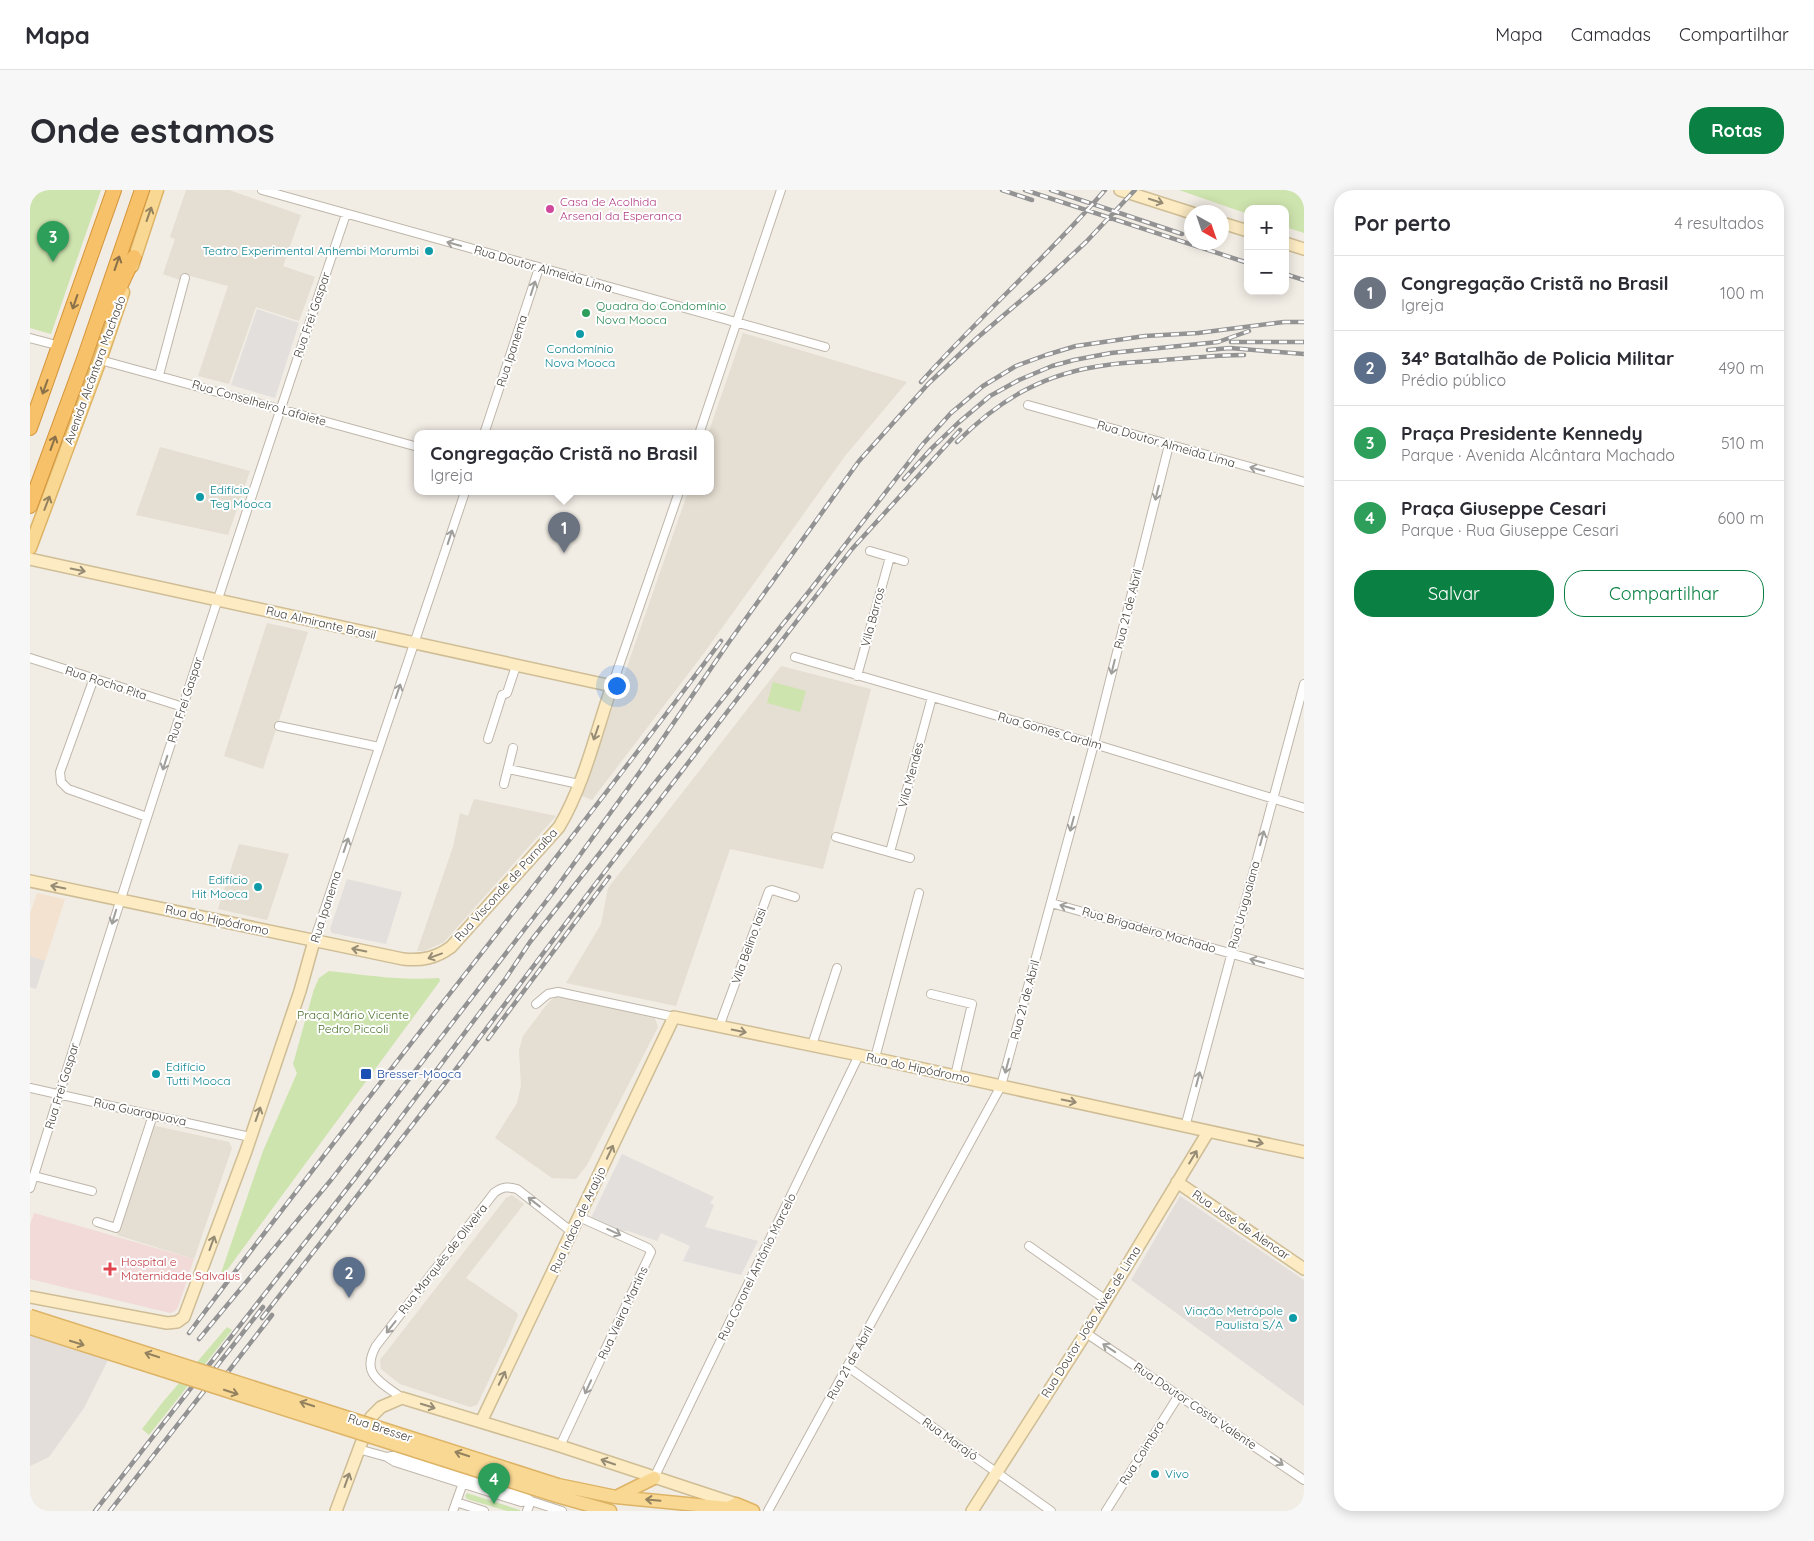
<!DOCTYPE html>
<html lang="pt">
<meta charset="utf-8">
<style>
:root{--surface:#fff;--page:#f7f7f7;--text:#2b2b33;--muted:#7c7c81;--line:#e1e1e2;--accent:#0b8043}
body{margin:0;font-family:Quicksand,sans-serif;background:var(--page);color:var(--text)}
.controls{position:absolute;right:15px;top:15px;display:grid;overflow:hidden;border-radius:10px;box-shadow:0 2px 12px #0003}
.controls button{width:45px;height:45px;display:grid;place-items:center;padding:0;border:0;border-bottom:1px solid var(--line);background:var(--surface);color:var(--text);font:25px sans-serif}
.compass{position:absolute;left:1154px;top:15px;width:45px;height:45px;border-radius:50%;background:var(--surface);box-shadow:0 2px 12px #0003;rotate:140deg}
.you{position:absolute;left:586px;top:495px;width:18px;height:18px;margin:-12px;border:4px solid #fff;border-radius:50%;background:#1a73e8;box-shadow:0 0 0 8px #1a73e833}
.badge{display:grid;place-items:center;width:32px;height:32px;border-radius:50%;background:var(--accent);color:#fff;font-size:16px;font-weight:700}
.pin{position:absolute;translate:-50% -41px;filter:drop-shadow(0 1px 2px #0008)}
.pin::after{content:'';position:absolute;top:26px;width:18px;height:15px;background:inherit;clip-path:polygon(0 0,100% 0,50% 100%)}
.popup{position:absolute;left:384px;top:240px;width:300px;height:65px;box-sizing:border-box;display:grid;place-content:center;border-radius:10px;background:var(--surface);filter:drop-shadow(0 1px 4px #0005);font-size:16px;white-space:nowrap;color:var(--muted)}
.popup b{font-size:19px;color:var(--text)}
.popup::after{content:'';position:absolute;left:50%;top:100%;margin-left:-10px;border:10px solid transparent;border-top-color:var(--surface)}
.list{margin:0;padding:0;list-style:none}
h2{display:flex;justify-content:space-between;align-items:center;height:65px;margin:0;padding:0 20px;font-size:21px}
h2 small{font-size:16px;font-weight:400;color:var(--muted)}
.list li{display:grid;grid-template-columns:32px 1fr auto;gap:15px;align-items:center;box-sizing:border-box;height:75px;padding:0 20px;border-top:1px solid var(--line)}
.list b{display:block;font-size:19px;white-space:nowrap}
.list p{margin:0;font-size:16px;white-space:nowrap;color:var(--muted)}
.list em{font-size:16px;font-style:normal;color:var(--muted)}
.actions{display:flex;gap:10px;padding:15px 20px}
.actions a{flex:1;padding:11px 0;border:1px solid var(--accent);border-radius:20px;text-align:center;font-size:18px;color:var(--accent)}
.actions .main{background:var(--accent);color:#fff}
.map{position:relative;flex:none;width:1274px;height:1321px;overflow:hidden;border-radius:20px}
header{display:flex;align-items:center;gap:30px;box-sizing:border-box;height:70px;padding:0 25px;background:var(--surface);border-bottom:1px solid var(--line)}
header strong{font-size:24px}
nav{display:flex;gap:28px;margin-inline-start:auto;font-size:18px}
.intro{display:flex;align-items:center;justify-content:space-between;box-sizing:border-box;height:120px;padding:0 30px}
h1{margin:0;font-size:35px}
.button{padding:12px 22px;border-radius:20px;background:var(--accent);color:#fff;font-size:18px;font-weight:700}
main{display:flex;gap:30px;padding:0 30px}
aside{flex:1;background:var(--surface);border-radius:20px;box-shadow:0 2px 12px #0003}
.map>svg:first-child{display:block}
.residential{fill:#e5ded2}
.commercial{fill:#f3e2cf}
.industrial{fill:#e3ded9}
.medical{fill:#f1dad7}
.green{fill:#cee4ae}
.parking{fill:#e2dfdc}
.lines{fill:none;stroke-linecap:round;stroke-linejoin:round}
.street-casing{stroke:#bfb6aa;stroke-width:10}
.secondary-casing{stroke:#cfbd95;stroke-width:14}
.primary-casing{stroke:#ddb466;stroke-width:15}
.highway-casing{stroke:#d5953a;stroke-width:16}
.street{stroke:#fff;stroke-width:8}
.secondary{stroke:#fcebc3;stroke-width:11}
.primary{stroke:#f9d894;stroke-width:12}
.highway{stroke:#f7c169;stroke-width:14}
.rail-casing{stroke:#939393;stroke-width:4.5}
.rail{stroke:#fff;stroke-width:2.5;stroke-dasharray:8;stroke-linecap:butt}
.primary-bridge-casing{stroke:#ddb466;stroke-width:15;stroke-linecap:butt}
.primary-bridge{stroke:#f9d894;stroke-width:12}
.oneway{stroke:#968b74}
.oneway2{stroke:#94825f}
.oneway3{stroke:#a09e9a}
.oneway4{stroke:#8a7149}
.hotel-dot{fill:#d1479c;stroke:#fff;stroke-width:2}
.culture-dot{fill:#0f9aa8;stroke:#fff;stroke-width:2}
.leisure-dot{fill:#2e9e5b;stroke:#fff;stroke-width:2}
.transit-dot{fill:#1a4fb4;stroke:#fff;stroke-width:2}
.health-dot{fill:#e0444e;stroke:#fff;stroke-width:2}
.labels{text-anchor:middle;stroke-width:4;stroke-linejoin:round;paint-order:stroke}
.hotel-label{font-size:12px;fill:#b23c85;stroke:#fff;text-anchor:start}
.culture-label{font-size:12px;fill:#0d838f;stroke:#fff;text-anchor:end}
.street-label{font-size:12px;fill:#423c34;stroke:#fff}
.leisure-label{font-size:12px;fill:#27864d;stroke:#fff;text-anchor:start}
.park-label{font-size:12px;fill:#48712b;stroke:#fff}
.transit-label{font-size:12px;fill:#164399;stroke:#fff;text-anchor:start}
.health-label{font-size:12px;fill:#be3a42;stroke:#fff;text-anchor:start}
</style>
<header>
<strong>Mapa</strong>
<nav><a>Mapa</a><a>Camadas</a><a>Compartilhar</a></nav>
</header>
<div class="intro"><h1>Onde estamos</h1><a class="button">Rotas</a></div>
<main>
<div class="map">
<svg width="1274" height="1321" viewBox="0 0 1274 1321">
<rect width="100%" height="100%" fill="#f1ece4"/>
<path class="residential" d="M156,0h43l72,25 -18,51 32,11 -16,44 -43,-14 -27,77 -31,-8 30,-90 -45,-12 -3,6 -17,-6 12,-35 -5,-2z
M713,143l164,49 -62,74 -141,197 -112,147 -10,-4 106,-304h22v-58h-2z
M130,257l90,24 -22,64 -92,-20z
M237,433l41,9 -45,137 -39,-13z
M751,476l90,23 -48,180 -93,-20 -54,157 -110,-23 35,-59 7,-36z
M444,609l82,17 -112,126 -19,9h-8l36,-104 7,-34 8,3z
M209,654l50,10 -22,66 -49,-11z
M526,807l15,2 74,15 10,4 3,9 -71,138 -11,14 -24,-1 -57,-40 22,-35 4,-17 -2,-36 4,-14 21,-28 7,-8z
M121,935l78,17 3,6 -38,111 -77,-24z
M482,1005l12,9 -58,74 50,34 2,3 -10,25 -31,65 -7,2 -70,-23 -19,-15 -1,-9 126,-162z"/>
<path class="commercial" d="M7,703l28,6 -20,62 -15,-5v-42z"/>
<path class="industrial" d="M1150,1006l124,84v126l-173,-126z
M0,1143l79,25 -25,50 -35,49 -19,9z"/>
<path class="medical" d="M4,1023l160,46 -16,48 -3,4 -5,2 -140,-34v-54z"/>
<path class="green" d="M11,0h60l-50,144 -21,-6v-131z
M1149,0h125v43l-19,-6v-18h-37v5z
M743,492l33,9 -6,21 -33,-9z
M299,781c37,4 73,10 110,7l1,3 -218,296 -2,-1 43,-125 34,-78 -4,-9 21,-75 5,-11z
M197,1137l5,3 -83,105 -7,-6 20,-26z
M437,1303l53,17v1h-13l-40,-12 -2,-3z"/>
<path class="parking" d="M227,119l42,14 -24,75 -44,-13z
M317,689l55,13 -16,52 -54,-11 -2,-4z
M0,766l15,5 -9,28 -6,-2z
M592,964l92,43 -4,6 4,2 -9,22 53,14 -17,34 -58,-14 7,-15 -29,-13 -4,8 -29,-10h-9l-28,-13z"/>
<g class="lines">
<defs>
<path id="street" d="M232,0l563,157
M0,148l30,8
M70,170l318,87
M129,185l26,-97
M998,215l276,77
M454,244l55,-166
M669,244l82,-244
M840,361l34,10
M765,467l299,87 210,64
M0,468l153,49
M827,486l33,-119
M64,488l-34,94 1,10 7,7 79,28
M582,496l67,-194
M249,536l100,21
M458,549l14,-44 5,-2 9,-27
M478,579l71,15
M474,594l9,-36
M806,647l74,21
M860,662l42,-155
M1021,713l253,71
M284,751l151,-449
M901,804l41,10 -17,72
M506,814l12,-10 10,-2 116,25
M689,837l50,-136 3,-1 23,7
M782,855l25,-77
M845,868l44,-165
M0,898l220,49
M1155,937l119,-443
M4,986l58,15
M0,998c101,-326 207,-651 316,-974
M67,1032l19,6 37,-113
M999,1056l77,54
M1056,1143l218,147
M818,1177l203,144
M372,1208c-21,-16 -42,-23 -26,-52l118,-153c8,-6 13,-7 23,-4l55,43
M530,1256l91,-194 -3,-4 -69,-31
M328,1259l29,8 8,5 126,40 10,-1 31,10
M357,1267l10,-2 126,40 8,6
M624,1288l205,-423
M426,1312l28,9
M423,1321l11,-31
M497,1321l4,-10
M738,1321l233,-425 93,-342 75,-299
M1076,1321l73,-116"/>
<path id="secondary" d="M1090,0l72,23
M1192,33l26,8
M1255,53l19,6
M0,369l582,127c-16,46 -28,99 -53,141l-108,120c-15,11 -29,14 -48,12l-373,-78
M1147,992l127,87
M0,1107l137,26 10,-1 7,-5 62,-166 54,-160 14,-50
M451,1232l193,-405 185,38 445,97
M306,1321l35,-94 10,-10 21,-9 158,48 176,58
M942,1321l114,-178 122,-201"/>
<path id="primary" d="M102,76l25,-76
M0,358l70,-188 23,-68
M528,1295l58,12 112,11 8,-4 17,7
M527,1306l53,15
M586,1307l38,-19"/>
<path id="highway" d="M77,124l27,-57
M0,238l84,-238
M0,316l54,-147 58,-169"/>
</defs>
<use href="#street" class="street-casing"/>
<use href="#secondary" class="secondary-casing"/>
<use href="#primary" class="primary-casing"/>
<use href="#highway" class="highway-casing"/>
<use href="#street" class="street"/>
<use href="#secondary" class="secondary"/>
<use href="#primary" class="primary"/>
<use href="#highway" class="highway"/>
<defs>
<path id="rail" d="M972,0l30,10
M995,0l223,73
M1021,0l131,44
M1255,84l19,6
M1201,152h73
M1178,160l22,-2 74,6
M891,192c59,-66 126,-125 184,-192
M927,252c44,-44 88,-69 150,-77 19,-3 38,-3 57,-5 27,-2 54,-5 80,-5
M874,289l28,-31 26,-25 32,-27 29,-16 33,-14 22,-6 37,-7 107,-11 31,-11
M458,849l121,-162
M232,1128l194,-249 134,-178 262,-342 108,-119
M159,1143c174,-234 359,-459 532,-692
M169,1149l132,-159 223,-289 88,-122 87,-127 130,-181 70,-78 48,-45 68,-58 41,-38 49,-52
M176,1190l57,-73
M184,1200l58,-75
M65,1321l261,-334 150,-199 24,-36 128,-163 153,-190 111,-144 29,-32 32,-27 33,-20 30,-11 30,-9 69,-10 53,-3 86,-11h20
M80,1321l105,-134"/>
</defs>
<use href="#rail" class="rail-casing"/>
<use href="#rail" class="rail"/>
<defs>
<path id="primary-bridge" d="M0,1126l528,169
M0,1138l527,168"/>
</defs>
<use href="#primary-bridge" class="primary-bridge-casing"/>
<use href="#primary-bridge" class="primary-bridge"/>
</g>
<defs><path id="oneway-shaft" d="M-6 0H5M1.5-3L5.5 0L1.5 3" fill="none" stroke-width="1.6" stroke-linecap="round" stroke-linejoin="round" transform="scale(1.25)"/></defs>
<g class="oneway">
<use href="#oneway-shaft" transform="translate(1126 11) rotate(18)"/>
<use href="#oneway-shaft" transform="translate(48 380) rotate(12)"/>
<use href="#oneway-shaft" transform="translate(566 543) rotate(109)"/>
<use href="#oneway-shaft" transform="translate(28 697) rotate(-168)"/>
<use href="#oneway-shaft" transform="translate(329 760) rotate(-168)"/>
<use href="#oneway-shaft" transform="translate(405 766) rotate(160)"/>
<use href="#oneway-shaft" transform="translate(709 841) rotate(11)"/>
<use href="#oneway-shaft" transform="translate(1039 911) rotate(12)"/>
<use href="#oneway-shaft" transform="translate(228 924) rotate(-71)"/>
<use href="#oneway-shaft" transform="translate(1226 952) rotate(12)"/>
<use href="#oneway-shaft" transform="translate(580 962) rotate(-65)"/>
<use href="#oneway-shaft" transform="translate(1163 967) rotate(-59)"/>
<use href="#oneway-shaft" transform="translate(182 1053) rotate(-70)"/>
<use href="#oneway-shaft" transform="translate(472 1188) rotate(-64)"/>
<use href="#oneway-shaft" transform="translate(398 1216) rotate(17)"/>
<use href="#oneway-shaft" transform="translate(578 1272) rotate(-161)"/>
<use href="#oneway-shaft" transform="translate(317 1290) rotate(-70)"/>
</g>
<g class="oneway2">
<use href="#oneway-shaft" transform="translate(119 24) rotate(-71)"/>
<use href="#oneway-shaft" transform="translate(17 313) rotate(-69)"/>
<use href="#oneway-shaft" transform="translate(47 1153) rotate(17)"/>
<use href="#oneway-shaft" transform="translate(122 1165) rotate(-162)"/>
<use href="#oneway-shaft" transform="translate(201 1202) rotate(18)"/>
<use href="#oneway-shaft" transform="translate(277 1214) rotate(-162)"/>
<use href="#oneway-shaft" transform="translate(432 1264) rotate(-162)"/>
<use href="#oneway-shaft" transform="translate(623 1310) rotate(-175)"/>
</g>
<g class="oneway3">
<use href="#oneway-shaft" transform="translate(424 54) rotate(-164)"/>
<use href="#oneway-shaft" transform="translate(503 98) rotate(-72)"/>
<use href="#oneway-shaft" transform="translate(1227 279) rotate(-165)"/>
<use href="#oneway-shaft" transform="translate(1127 303) rotate(104)"/>
<use href="#oneway-shaft" transform="translate(420 347) rotate(-72)"/>
<use href="#oneway-shaft" transform="translate(1083 477) rotate(104)"/>
<use href="#oneway-shaft" transform="translate(368 501) rotate(-71)"/>
<use href="#oneway-shaft" transform="translate(135 573) rotate(108)"/>
<use href="#oneway-shaft" transform="translate(1042 634) rotate(105)"/>
<use href="#oneway-shaft" transform="translate(1232 648) rotate(-75)"/>
<use href="#oneway-shaft" transform="translate(316 655) rotate(-71)"/>
<use href="#oneway-shaft" transform="translate(1037 717) rotate(-164)"/>
<use href="#oneway-shaft" transform="translate(84 727) rotate(107)"/>
<use href="#oneway-shaft" transform="translate(1227 771) rotate(-164)"/>
<use href="#oneway-shaft" transform="translate(977 876) rotate(105)"/>
<use href="#oneway-shaft" transform="translate(1168 889) rotate(-75)"/>
<use href="#oneway-shaft" transform="translate(504 1012) rotate(-142)"/>
<use href="#oneway-shaft" transform="translate(584 1042) rotate(25)"/>
<use href="#oneway-shaft" transform="translate(361 1137) rotate(128)"/>
<use href="#oneway-shaft" transform="translate(1079 1158) rotate(-146)"/>
<use href="#oneway-shaft" transform="translate(558 1197) rotate(115)"/>
<use href="#oneway-shaft" transform="translate(1247 1271) rotate(34)"/>
</g>
<g class="oneway4">
<use href="#oneway-shaft" transform="translate(87 73) rotate(-71)"/>
<use href="#oneway-shaft" transform="translate(45 112) rotate(109)"/>
<use href="#oneway-shaft" transform="translate(15 197) rotate(110)"/>
<use href="#oneway-shaft" transform="translate(23 253) rotate(-70)"/>
</g>
<circle class="hotel-dot" cx="520" cy="19" r="5"/>
<g class="culture-dot">
<circle cx="399" cy="61" r="5"/>
<circle cx="550" cy="144" r="5"/>
<circle cx="170" cy="307" r="5"/>
<circle cx="228" cy="697" r="5"/>
<circle cx="126" cy="884" r="5"/>
<circle cx="1263" cy="1128" r="5"/>
<circle cx="1125" cy="1284" r="5"/>
</g>
<circle class="leisure-dot" cx="556" cy="123" r="5"/>
<rect class="transit-dot" x="330" y="878" width="12" height="12" rx="2.5"/>
<path class="health-dot" d="M77.5 1071.5h5v5h5v5h-5v5h-5v-5h-5v-5h5z"/>
<g class="labels">
<g class="hotel-label">
<text x="530" y="16">Casa de Acolhida<tspan x="530" dy="14">Arsenal da Esperança</tspan></text>
</g>
<g class="culture-label">
<text x="389" y="65">Teatro Experimental Anhembi Morumbi</text>
<text x="550" y="163" text-anchor="middle">Condomínio<tspan x="550" dy="14">Nova Mooca</tspan></text>
<text x="180" y="304" text-anchor="start">Edifício<tspan x="180" dy="14">Teg Mooca</tspan></text>
<text x="218" y="694">Edifício<tspan x="218" dy="14">Hit Mooca</tspan></text>
<text x="136" y="881" text-anchor="start">Edifício<tspan x="136" dy="14">Tutti Mooca</tspan></text>
<text x="1253" y="1125">Viação Metrópole<tspan x="1253" dy="14">Paulista S/A</tspan></text>
<text x="1135" y="1288" text-anchor="start">Vivo</text>
</g>
<g class="street-label">
<text transform="translate(513 79) rotate(16)" y="4">Rua Doutor Almeida Lima</text>
<text transform="translate(282 125) rotate(-71)" y="4">Rua Frei Gaspar</text>
<text transform="translate(482 161) rotate(-72)" y="4">Rua Ipanema</text>
<text transform="translate(65 180) rotate(-70)" y="4">Avenida Alcântara Machado</text>
<text transform="translate(229 213) rotate(16)" y="4">Rua Conselheiro Lafaiete</text>
<text transform="translate(1136 254) rotate(16)" y="4">Rua Doutor Almeida Lima</text>
<text transform="translate(1098 419) rotate(-76)" y="4">Rua 21 de Abril</text>
<text transform="translate(843 427) rotate(-75)" y="4">Vila Barros</text>
<text transform="translate(291 433) rotate(13)" y="4">Rua Almirante Brasil</text>
<text transform="translate(76 493) rotate(18)" y="4">Rua Rocha Pita</text>
<text transform="translate(155 510) rotate(-72)" y="4">Rua Frei Gaspar</text>
<text transform="translate(1020 541) rotate(16)" y="4">Rua Gomes Cardim</text>
<text transform="translate(881 585) rotate(-75)" y="4">Vila Mendes</text>
<text transform="translate(476 695) rotate(-48)" y="4">Rua Visconde de Parnaíba</text>
<text transform="translate(1214 715) rotate(-75)" y="4">Rua Uruguaiana</text>
<text transform="translate(296 717) rotate(-72)" y="4">Rua Ipanema</text>
<text transform="translate(187 730) rotate(12)" y="4">Rua do Hipódromo</text>
<text transform="translate(1119 740) rotate(16)" y="4">Rua Brigadeiro Machado</text>
<text transform="translate(719 756) rotate(-70)" y="4">Vila Belino Iasi</text>
<text transform="translate(995 810) rotate(-75)" y="4">Rua 21 de Abril</text>
<text transform="translate(888 878) rotate(12)" y="4">Rua do Hipódromo</text>
<text transform="translate(32 896) rotate(-73)" y="4">Rua Frei Gaspar</text>
<text transform="translate(110 922) rotate(12)" y="4">Rua Guarapuava</text>
<text transform="translate(548 1030) rotate(-65)" y="4">Rua Inácio de Araújo</text>
<text transform="translate(1211 1035) rotate(34)" y="4">Rua José de Alencar</text>
<text transform="translate(413 1069) rotate(-52)" y="4">Rua Marquês de Oliveira</text>
<text transform="translate(727 1077) rotate(-64)" y="4">Rua Coronel Antônio Marcelo</text>
<text transform="translate(593 1123) rotate(-65)" y="4">Rua Vieira Martins</text>
<text transform="translate(1061 1132) rotate(-58)" y="4">Rua Doutor João Alves de Lima</text>
<text transform="translate(820 1173) rotate(-61)" y="4">Rua 21 de Abril</text>
<text transform="translate(1165 1216) rotate(34)" y="4">Rua Doutor Costa Valente</text>
<text transform="translate(350 1238) rotate(18)" y="4">Rua Bresser</text>
<text transform="translate(920 1249) rotate(35)" y="4">Rua Marajó</text>
<text transform="translate(1112 1263) rotate(-58)" y="4">Rua Coimbra</text>
</g>
<g class="leisure-label">
<text x="566" y="120">Quadra do Condomínio<tspan x="566" dy="14">Nova Mooca</tspan></text>
</g>
<g class="park-label">
<text x="323" y="829">Praça Mário Vicente<tspan x="323" dy="14">Pedro Piccoli</tspan></text>
</g>
<g class="transit-label">
<text x="347" y="888">Bresser-Mooca</text>
</g>
<g class="health-label">
<text x="91" y="1076">Hospital e<tspan x="91" dy="14">Maternidade Salvalus</tspan></text>
</g>
</g>
</svg>
<div class="controls">
<button>+</button>
<button>−</button>
</div>
<svg class="compass" viewBox="-18 -18 36 36"><path d="M0-13l5 13h-10z" fill="#e53935"/><path d="M0 13l5-13h-10z" fill="#7c7c81"/></svg>
<div class="you"></div>
<div class="pin badge" style="left:534px;top:363px;background:#6b7280">1</div>
<div class="popup"><b>Congregação Cristã no Brasil</b>Igreja</div>
<div class="pin badge" style="left:319px;top:1108px;background:#5c6f8a">2</div>
<div class="pin badge" style="left:23px;top:72px;background:#2e9e5b">3</div>
<div class="pin badge" style="left:464px;top:1314px;background:#2e9e5b">4</div>
</div>
<aside>
<h2>Por perto<small>4 resultados</small></h2>
<ul class="list">
<li><span class="badge" style="background:#6b7280">1</span><div><b>Congregação Cristã no Brasil</b><p>Igreja</p></div><em>100 m</em></li>
<li><span class="badge" style="background:#5c6f8a">2</span><div><b>34º Batalhão de Policia Militar</b><p>Prédio público</p></div><em>490 m</em></li>
<li><span class="badge" style="background:#2e9e5b">3</span><div><b>Praça Presidente Kennedy</b><p>Parque · Avenida Alcântara Machado</p></div><em>510 m</em></li>
<li><span class="badge" style="background:#2e9e5b">4</span><div><b>Praça Giuseppe Cesari</b><p>Parque · Rua Giuseppe Cesari</p></div><em>600 m</em></li>
</ul>
<div class="actions"><a class="main">Salvar</a><a>Compartilhar</a></div>
</aside>
</main>
